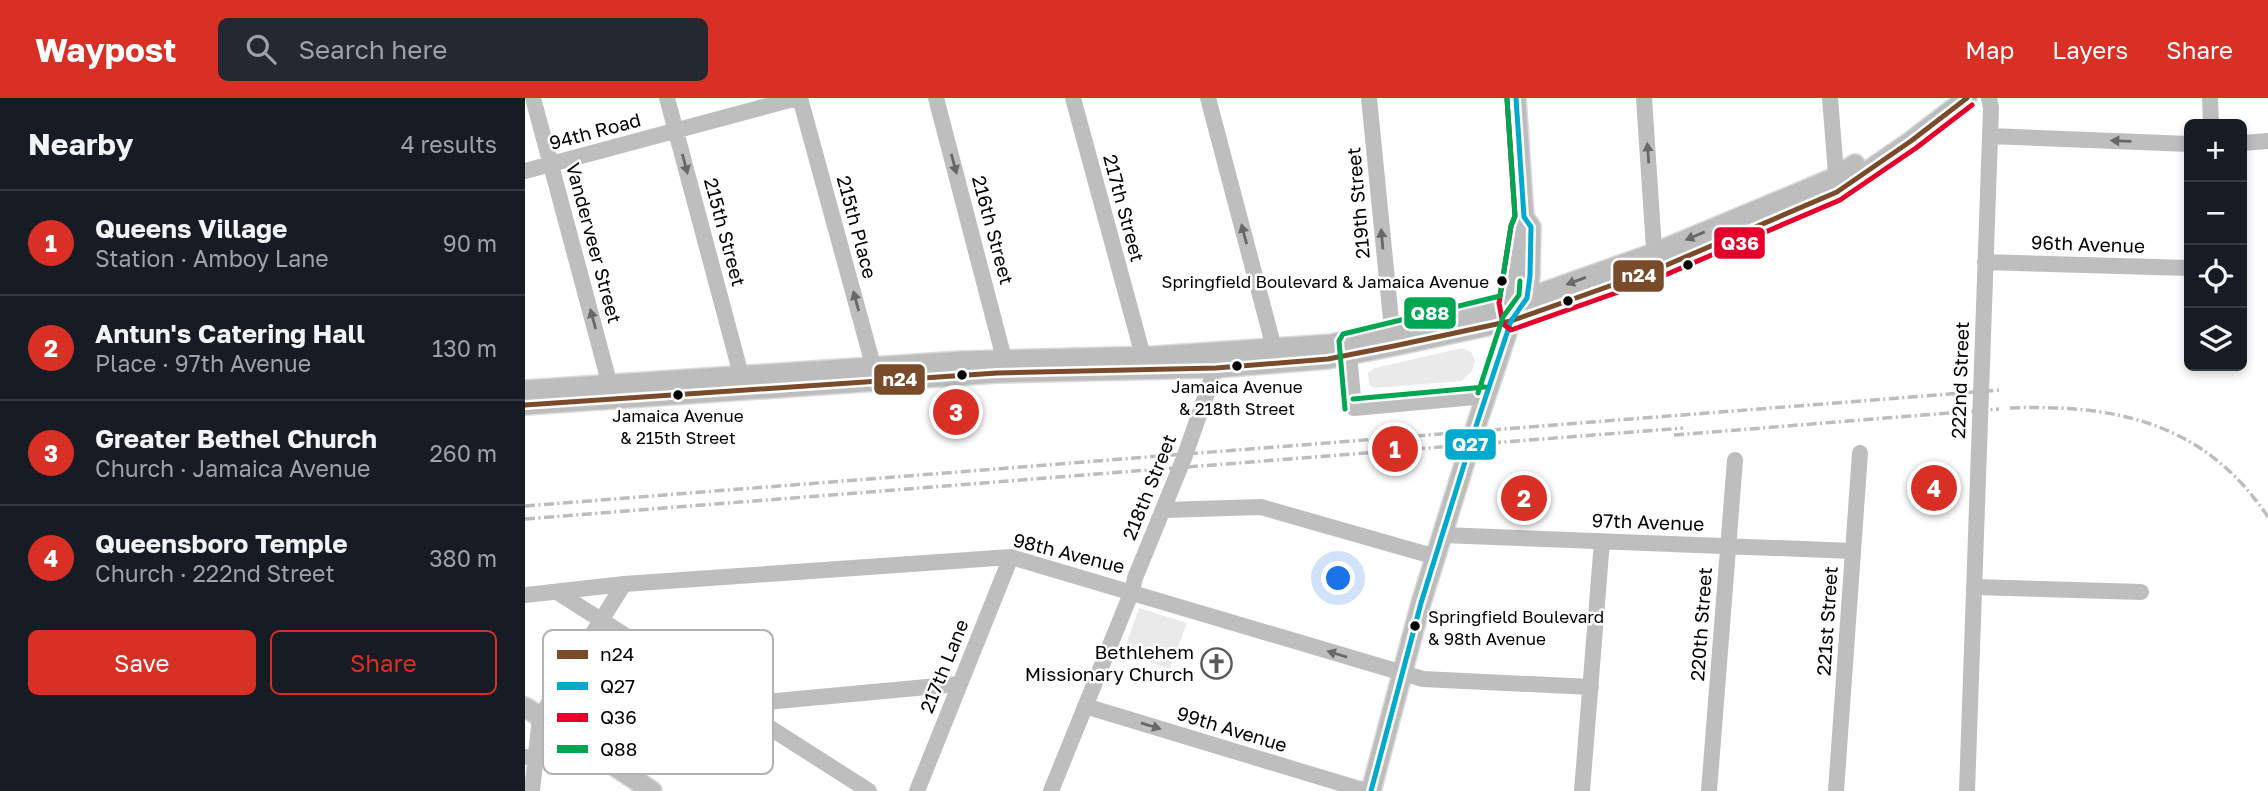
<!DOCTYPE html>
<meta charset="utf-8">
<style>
:root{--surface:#171b24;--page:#242831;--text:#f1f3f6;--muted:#9ea1a6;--line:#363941;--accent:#d93025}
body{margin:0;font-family:"Golos Text",sans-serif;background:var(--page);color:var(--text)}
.controls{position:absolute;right:21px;top:21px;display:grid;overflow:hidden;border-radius:10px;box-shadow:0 4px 10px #0003}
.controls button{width:63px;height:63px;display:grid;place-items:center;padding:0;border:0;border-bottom:2px solid var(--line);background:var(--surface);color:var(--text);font:35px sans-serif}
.you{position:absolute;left:814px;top:481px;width:24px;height:24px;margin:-18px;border:5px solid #fff;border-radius:50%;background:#1a73e8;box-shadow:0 0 0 10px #1a73e833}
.badge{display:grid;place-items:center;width:46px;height:46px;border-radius:50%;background:var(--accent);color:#fff;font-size:23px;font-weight:700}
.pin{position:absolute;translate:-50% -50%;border:4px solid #fff;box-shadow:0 2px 7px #0006}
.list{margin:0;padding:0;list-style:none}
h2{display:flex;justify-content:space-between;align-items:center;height:91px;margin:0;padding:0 28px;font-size:30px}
h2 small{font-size:23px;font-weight:400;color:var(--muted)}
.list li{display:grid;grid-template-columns:46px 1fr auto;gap:21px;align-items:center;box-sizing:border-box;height:105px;padding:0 28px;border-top:2px solid var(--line)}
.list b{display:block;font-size:26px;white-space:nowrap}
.list p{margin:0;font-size:23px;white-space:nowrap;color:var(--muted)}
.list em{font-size:23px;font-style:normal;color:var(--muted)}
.actions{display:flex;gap:14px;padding:21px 28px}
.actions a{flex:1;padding:16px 0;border:2px solid var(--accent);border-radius:10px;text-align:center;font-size:24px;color:var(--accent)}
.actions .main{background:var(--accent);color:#fff}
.icon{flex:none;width:38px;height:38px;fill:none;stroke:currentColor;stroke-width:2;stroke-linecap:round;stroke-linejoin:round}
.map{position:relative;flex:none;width:1743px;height:693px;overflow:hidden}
header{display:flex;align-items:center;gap:42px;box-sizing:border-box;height:98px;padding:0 35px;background:var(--accent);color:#fff}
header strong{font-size:33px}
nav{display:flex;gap:38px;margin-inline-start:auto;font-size:24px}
.search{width:490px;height:63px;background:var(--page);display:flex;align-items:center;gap:18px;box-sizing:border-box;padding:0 24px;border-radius:10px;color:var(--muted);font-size:26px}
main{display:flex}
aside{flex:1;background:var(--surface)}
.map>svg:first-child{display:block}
.green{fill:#eaeaea}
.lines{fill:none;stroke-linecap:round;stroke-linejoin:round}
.major-casing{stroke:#dbdbdb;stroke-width:22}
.minor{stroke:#bebebe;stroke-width:16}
.major{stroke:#bdbdbd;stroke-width:19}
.rail{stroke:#bdbdbd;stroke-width:3.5;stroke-dasharray:10 3.5 2 3.5;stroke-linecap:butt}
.bus-1-casing{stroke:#fff;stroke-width:10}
.bus-2-casing{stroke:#fff;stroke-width:10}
.bus-3-casing{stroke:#fff;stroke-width:10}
.bus-4-casing{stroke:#fff;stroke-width:10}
.bus-1{stroke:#7a4b2a;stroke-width:5}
.bus-2{stroke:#00a9ce;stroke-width:5}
.bus-3{stroke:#e4002b;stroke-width:5}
.bus-4{stroke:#00a651;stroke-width:5}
.oneway{fill:#686868}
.bus-dot{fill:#000;stroke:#fff;stroke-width:2.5}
.labels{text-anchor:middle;stroke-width:5;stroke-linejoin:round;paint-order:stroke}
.bus-label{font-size:17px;fill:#000;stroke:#fff}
.street-label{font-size:19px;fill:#000;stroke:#fff}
.poi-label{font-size:19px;fill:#000;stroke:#fff;text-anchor:end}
.key{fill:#fff;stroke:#b2b2b2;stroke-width:2}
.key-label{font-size:19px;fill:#000}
.line-badge{stroke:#fff;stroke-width:2.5}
.badge-label{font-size:19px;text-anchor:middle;font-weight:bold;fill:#fff}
</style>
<header>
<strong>Waypost</strong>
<div class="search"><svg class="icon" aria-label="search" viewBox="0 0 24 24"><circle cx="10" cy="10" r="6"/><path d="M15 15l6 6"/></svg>Search here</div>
<nav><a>Map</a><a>Layers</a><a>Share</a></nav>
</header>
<main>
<aside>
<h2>Nearby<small>4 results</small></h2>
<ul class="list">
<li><span class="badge">1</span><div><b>Queens Village</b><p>Station · Amboy Lane</p></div><em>90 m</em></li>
<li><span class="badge">2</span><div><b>Antun's Catering Hall</b><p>Place · 97th Avenue</p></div><em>130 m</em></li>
<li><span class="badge">3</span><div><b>Greater Bethel Church</b><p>Church · Jamaica Avenue</p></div><em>260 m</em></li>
<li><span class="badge">4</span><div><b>Queensboro Temple</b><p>Church · 222nd Street</p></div><em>380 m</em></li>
</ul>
<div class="actions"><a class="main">Save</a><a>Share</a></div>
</aside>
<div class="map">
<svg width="1743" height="693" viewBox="0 0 1743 693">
<rect width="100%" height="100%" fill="#fff"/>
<path class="green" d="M937,250l9,4 4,8 -3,11 -10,10 -87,7 -6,-3 -1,-12 7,-5z
M614,510l48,15 -17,46 -47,-16z"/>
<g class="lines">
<defs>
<path id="major" d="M985,215l-2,-10 12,-76 4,-10 -8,-119
M0,292l436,-29 194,-5 177,-12 195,-46 127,-45 182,-76 19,-13
M0,307l472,-32 219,-5 112,-9 66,-13 117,-25 23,-8 121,-43 182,-78 74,-51 56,-43
M0,609l127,84
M846,693l50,-188 57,-183 33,-99 16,-23 3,-22 1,-49 -7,-10"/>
</defs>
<use href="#major" class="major-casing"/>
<path class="minor" d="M8,0l79,295
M142,0l77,288
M275,0l76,278
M411,0l71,272
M548,0l70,258v10
M683,0l66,250
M844,0l24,242
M1119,0l11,166
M1305,0l7,88
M1685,0l1,26
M1465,38l199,8
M1717,45l26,-2
M0,73l272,-73
M1460,164l204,6
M823,246l6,64 132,-12
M639,412l97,-3 175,50
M917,437l410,16
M1449,489l167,5
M32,494l312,199
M0,497l99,-11 387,-27 412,122 168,8
M209,607l225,-21
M560,608l281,85
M2,659l83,6
M7,693l8,-74 84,-133
M392,693l94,-234
M526,693l81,-200 3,-13 49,-120 35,-100
M1057,693l20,-250
M1184,693l26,-331
M1311,693l24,-338
M1442,693l24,-683 -2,-10"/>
<use href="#major" class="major"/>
<path class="rail" d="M1485,310c107,-4 195,15 258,109
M1149,337l325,-26
M0,408l1475,-116
M0,421l1158,-91"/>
<defs>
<path id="bus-1" d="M0,307l472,-32 219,-5 112,-9 66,-13 117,-25 144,-51 182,-78 74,-51 56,-43"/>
<path id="bus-2" d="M846,693l50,-188 57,-183 33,-99 16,-23 3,-22 1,-49 -7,-10 -8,-119"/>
<path id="bus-3" d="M982,1l8,117 -4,10 -12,77 4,21 8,6 147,-52 182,-78 76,-52 56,-43"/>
<path id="bus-4" d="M953,295l25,-76 16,-22 1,-14
M828,301l132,-12
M820,311l-6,-68 4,-7 157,-38 11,-70 4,-10 -8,-117"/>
</defs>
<use href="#bus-1" class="bus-1-casing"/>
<use href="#bus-2" class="bus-2-casing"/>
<use href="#bus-3" class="bus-3-casing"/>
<use href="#bus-4" class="bus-4-casing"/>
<use href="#bus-1" class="bus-1"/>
<use href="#bus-2" class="bus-2"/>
<use href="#bus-3" class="bus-3"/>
<use href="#bus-4" class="bus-4"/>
</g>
<defs><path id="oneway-solid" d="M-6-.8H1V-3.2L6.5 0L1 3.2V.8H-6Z" transform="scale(1.75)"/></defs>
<g class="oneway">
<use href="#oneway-solid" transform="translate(1596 43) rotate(-178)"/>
<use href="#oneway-solid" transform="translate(1123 55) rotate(-94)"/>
<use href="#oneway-solid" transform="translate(160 66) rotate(75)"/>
<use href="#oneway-solid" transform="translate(429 66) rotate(75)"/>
<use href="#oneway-solid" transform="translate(719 136) rotate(-105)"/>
<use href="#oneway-solid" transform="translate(1170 138) rotate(157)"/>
<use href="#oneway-solid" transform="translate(857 141) rotate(-95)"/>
<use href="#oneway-solid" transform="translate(1051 183) rotate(160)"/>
<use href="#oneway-solid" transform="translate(331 203) rotate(-105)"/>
<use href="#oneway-solid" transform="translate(68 221) rotate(-105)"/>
<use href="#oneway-solid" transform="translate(812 556) rotate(-163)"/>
<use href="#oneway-solid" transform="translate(626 628) rotate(17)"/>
</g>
<defs>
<symbol id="church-ring" viewBox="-11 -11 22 22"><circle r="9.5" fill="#fff" stroke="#595959" stroke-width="1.5"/><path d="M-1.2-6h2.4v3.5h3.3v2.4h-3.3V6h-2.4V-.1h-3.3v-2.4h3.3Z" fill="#595959"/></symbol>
</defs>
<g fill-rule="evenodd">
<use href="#church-ring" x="674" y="548" width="35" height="35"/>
</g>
<g class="bus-dot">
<circle cx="1163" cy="167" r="6"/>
<circle cx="977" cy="183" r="6"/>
<circle cx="1043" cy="203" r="6"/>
<circle cx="712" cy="268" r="6"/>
<circle cx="437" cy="277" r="6"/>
<circle cx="153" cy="297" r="6"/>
<circle cx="890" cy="528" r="6"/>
</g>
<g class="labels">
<g class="bus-label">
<text x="964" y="190" text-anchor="end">Springfield Boulevard &amp; Jamaica Avenue</text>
<text x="712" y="295">Jamaica Avenue<tspan x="712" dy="22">&amp; 218th Street</tspan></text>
<text x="153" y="324">Jamaica Avenue<tspan x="153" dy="22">&amp; 215th Street</tspan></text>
<text x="903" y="525" text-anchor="start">Springfield Boulevard<tspan x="903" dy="22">&amp; 98th Avenue</tspan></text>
</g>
<g class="street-label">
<text transform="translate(70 33) rotate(-15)" y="7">94th Road</text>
<text transform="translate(833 105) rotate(-95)" y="7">219th Street</text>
<text transform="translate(599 110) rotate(75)" y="7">217th Street</text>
<text transform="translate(332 129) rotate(75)" y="7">215th Place</text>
<text transform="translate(468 132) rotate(75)" y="7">216th Street</text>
<text transform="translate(200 134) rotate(75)" y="7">215th Street</text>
<text transform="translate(69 145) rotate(75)" y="7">Vanderveer Street</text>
<text transform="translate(1563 146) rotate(2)" y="7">96th Avenue</text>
<text transform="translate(1435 282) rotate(-88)" y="7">222nd Street</text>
<text transform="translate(624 389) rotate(-68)" y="7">218th Street</text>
<text transform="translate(1123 424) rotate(2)" y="7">97th Avenue</text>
<text transform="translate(544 455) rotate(14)" y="7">98th Avenue</text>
<text transform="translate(1302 523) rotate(-86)" y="7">221st Street</text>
<text transform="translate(1176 526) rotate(-86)" y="7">220th Street</text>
<text transform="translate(419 568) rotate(-68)" y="7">217th Lane</text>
<text transform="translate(707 631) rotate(17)" y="7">99th Avenue</text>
</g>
<g class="poi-label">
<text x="669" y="561">Bethlehem<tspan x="669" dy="22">Missionary Church</tspan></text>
</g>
</g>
<rect x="18" y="532" width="230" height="144" rx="10" class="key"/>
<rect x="32" y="552" width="31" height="9" fill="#7a4b2a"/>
<rect x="32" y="584" width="31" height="8" fill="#00a9ce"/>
<rect x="32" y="615" width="31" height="9" fill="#e4002b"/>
<rect x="32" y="647" width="31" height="8" fill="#00a651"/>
<g class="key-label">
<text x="75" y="563">n24</text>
<text x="75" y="595">Q27</text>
<text x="75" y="626">Q36</text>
<text x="75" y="658">Q88</text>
</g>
<g class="line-badge">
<rect x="1188" y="128" width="53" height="34" rx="7" fill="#e4002b"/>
<rect x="1087" y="161" width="53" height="34" rx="7" fill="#7a4b2a"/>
<rect x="878" y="198" width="54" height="34" rx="7" fill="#00a651"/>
<rect x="348" y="265" width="53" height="33" rx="7" fill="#7a4b2a"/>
<rect x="919" y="330" width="53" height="33" rx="7" fill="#00a9ce"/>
</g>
<g class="badge-label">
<text x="1215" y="152">Q36</text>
<text x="1114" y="184">n24</text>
<text x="905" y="222">Q88</text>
<text x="375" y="288">n24</text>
<text x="945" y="353">Q27</text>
</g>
</svg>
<div class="controls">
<button>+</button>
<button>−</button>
<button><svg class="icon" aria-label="locate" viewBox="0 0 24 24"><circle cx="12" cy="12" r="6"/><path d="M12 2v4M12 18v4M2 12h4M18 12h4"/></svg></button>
<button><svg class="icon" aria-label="layers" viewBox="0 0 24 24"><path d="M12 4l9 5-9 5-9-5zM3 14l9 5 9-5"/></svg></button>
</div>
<div class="you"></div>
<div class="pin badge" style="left:870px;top:351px">1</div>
<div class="pin badge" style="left:999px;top:400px">2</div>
<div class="pin badge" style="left:431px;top:314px">3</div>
<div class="pin badge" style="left:1409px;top:390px">4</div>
</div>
</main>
